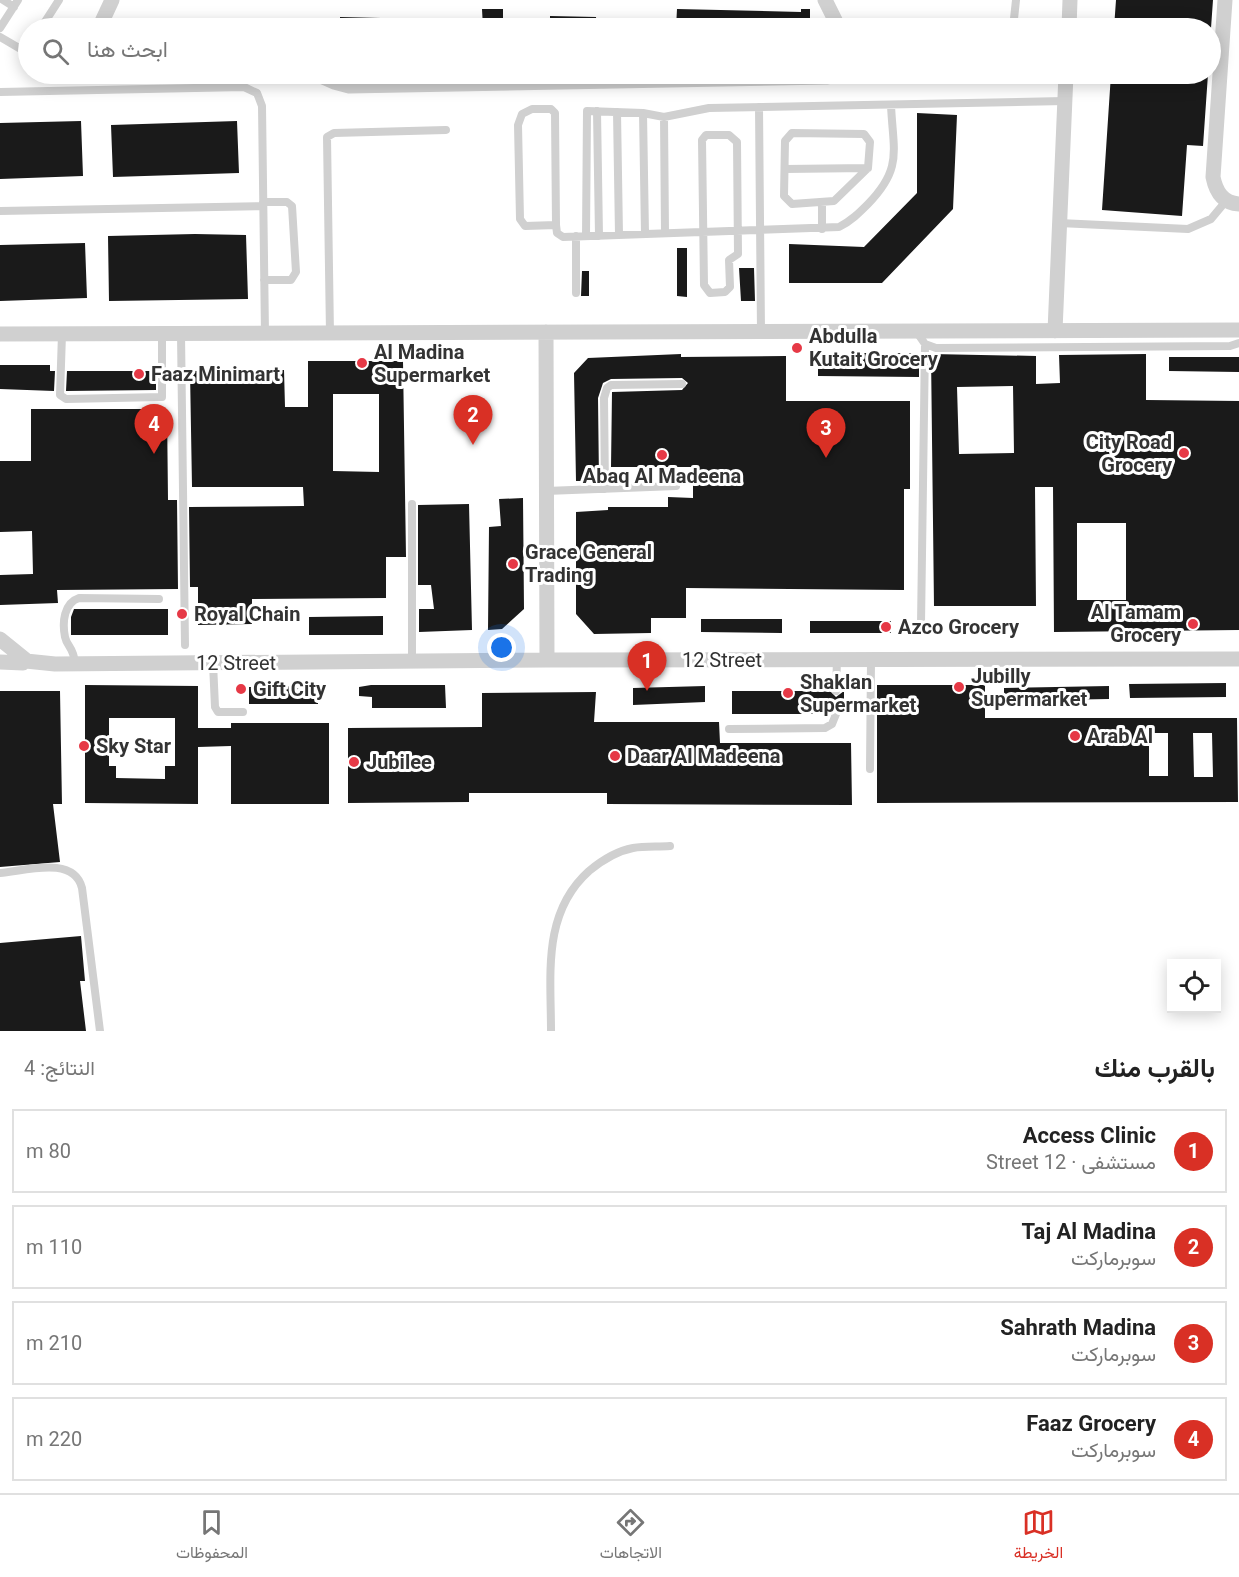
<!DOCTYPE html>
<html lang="ar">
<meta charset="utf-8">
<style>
:root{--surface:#fff;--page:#f6f6f6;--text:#222;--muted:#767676;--line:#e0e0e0;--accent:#d93025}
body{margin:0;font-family:Roboto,Vazirmatn,sans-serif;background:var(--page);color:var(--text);direction:rtl}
.controls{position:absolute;right:18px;bottom:18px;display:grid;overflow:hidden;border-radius:0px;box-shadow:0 3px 15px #0003}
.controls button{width:54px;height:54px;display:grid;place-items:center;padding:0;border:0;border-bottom:2px solid var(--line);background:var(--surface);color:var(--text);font:30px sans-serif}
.you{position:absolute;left:502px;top:648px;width:21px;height:21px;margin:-15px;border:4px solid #fff;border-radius:50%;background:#1a73e8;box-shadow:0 0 0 9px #1a73e833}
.badge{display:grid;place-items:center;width:39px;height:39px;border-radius:50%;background:var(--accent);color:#fff;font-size:20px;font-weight:700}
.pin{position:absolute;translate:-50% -50px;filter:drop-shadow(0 2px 3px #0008)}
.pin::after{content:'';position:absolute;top:32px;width:21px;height:18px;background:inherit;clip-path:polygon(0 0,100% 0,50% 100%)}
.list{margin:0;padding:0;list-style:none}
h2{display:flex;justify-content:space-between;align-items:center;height:78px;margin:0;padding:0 24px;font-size:26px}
h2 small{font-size:20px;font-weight:400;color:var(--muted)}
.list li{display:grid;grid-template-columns:39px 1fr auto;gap:18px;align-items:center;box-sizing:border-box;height:84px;margin:0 12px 12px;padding:0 12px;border:2px solid var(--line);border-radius:0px}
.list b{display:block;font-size:22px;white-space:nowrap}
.list p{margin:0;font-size:20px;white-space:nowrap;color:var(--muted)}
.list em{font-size:20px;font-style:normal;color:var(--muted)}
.icon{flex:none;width:33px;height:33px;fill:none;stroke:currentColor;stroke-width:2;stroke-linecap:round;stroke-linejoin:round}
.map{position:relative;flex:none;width:1239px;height:1031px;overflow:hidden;direction:ltr}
.search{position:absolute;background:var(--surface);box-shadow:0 3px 15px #0003;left:18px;right:18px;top:18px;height:66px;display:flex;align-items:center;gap:15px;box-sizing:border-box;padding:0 21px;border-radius:33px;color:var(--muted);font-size:22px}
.sheet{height:462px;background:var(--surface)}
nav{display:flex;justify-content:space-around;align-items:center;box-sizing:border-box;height:84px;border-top:2px solid var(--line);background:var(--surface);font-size:16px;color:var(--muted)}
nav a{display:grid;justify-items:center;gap:3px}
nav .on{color:var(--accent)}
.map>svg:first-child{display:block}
.building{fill:#1a1a1a;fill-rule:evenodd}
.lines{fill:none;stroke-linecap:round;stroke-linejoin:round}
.lane{stroke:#d0d0d0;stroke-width:8}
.street{stroke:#d0d0d0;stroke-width:15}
.poi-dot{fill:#e63946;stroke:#fff;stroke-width:2}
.labels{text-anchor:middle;stroke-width:6;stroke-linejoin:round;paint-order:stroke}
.poi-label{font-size:20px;font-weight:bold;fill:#333;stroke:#fff;text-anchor:start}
.street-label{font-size:20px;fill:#333;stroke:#fff}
</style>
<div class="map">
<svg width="1239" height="1031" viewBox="0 0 1239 1031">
<rect width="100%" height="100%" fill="#fff"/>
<path class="building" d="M1116,0h97l-2,28h-97z
M482,9h21v9h10l1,10h-31z
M677,9l124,3v-3h9v19h-134z
M550,16l46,1 1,11h-47z
M340,17l41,1v10h-41z
M442,19l1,9h-29v-8z
M1111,74h97l-5,72 -16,-1 -5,71 -80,-6z
M917,113l40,2 -4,94 -71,74h-93v-39l75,3 53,-54z
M81,121l2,55 -83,3v-56z
M237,121l2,52 -126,4 -2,-52z
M195,234l51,1 2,64 -139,2 -1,-65z
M85,243l2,55 -87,3v-56z
M677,248h10v49l-10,-1z
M739,268h15l1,33h-14z
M582,271h7v25h-8z
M818,353h101v24l-101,-1z
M681,354v3l105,-1v45h124v88h-6v101l-218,-2v30h-35v15l-57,1 -18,-20v-102l32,-2v-3h60v-10l25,1v-31h-82l1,-75 70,-2 6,-7 -6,-5 -71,1 -8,4 -5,15 1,83h-23l-2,-108 14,-15z
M931,354l105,2v28l24,-1 -1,-28 87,-1v46l93,1v229l-185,2 -1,-145h-18l1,119h-102zM1013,386l1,67 -55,1 -2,-67zM1077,523h49v77h-49z
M1169,357h70v15l-70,-1z
M308,361h95l3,196h-20v41l-134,1v25l-54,1v-38h-8l-1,-80 115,-1 -1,-19h-111l-2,-116 94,-1 1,37h23zM333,394h46v78l-46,-1z
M0,365h50v6h5l-1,20 -54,-2z
M67,371h89v19l-90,1z
M31,409h136l1,91h9l1,89 -121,1 1,13 -58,2v-30l33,-1 -1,-43 -32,1v-71h31z
M523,498l1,111 -22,20 -14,1 1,-103 12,-1 -2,-27z
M469,504l3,126 -53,2v-23h15l-3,-24h-13v-80z
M74,609h94v26h-97v-18z
M383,616v19h-74v-18z
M701,619h81v14l-81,-1z
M810,621h81v12h-81z
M1226,683v14l-96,1 -1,-14z
M85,685l113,1v42h33v-5h98v81h-98v-58l-33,1v57l-113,-1zM109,718h66v48h-10v13l-49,-1v-12h-7z
M371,685h74l1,23h-74v-11l-13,-1v-9z
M877,685h108v33h252l1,84 -361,1zM1149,733h19v43h-19zM1193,733h19l1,44h-19z
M318,686v18h-69v-17z
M705,686v16l-72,3v-17z
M1109,686v13l-105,2v-13z
M0,691h60l2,113h-9l7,58 -60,5z
M732,691h98l6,6 8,-6v23l-8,-6 -6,6h-98z
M596,692l-2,30h125l1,21h131l1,62 -245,-1v-11h-138v9l-121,1v-75l134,-1v-34z
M81,936l4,45h-5l6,50h-86v-88z"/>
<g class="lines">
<path class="lane" d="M3,0l11,7
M0,28l18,-28
M41,28l18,-28
M1013,28l3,-28
M0,37l19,11 9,-1
M0,92l244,-5 13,6 5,13 3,228
M759,107l2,225
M532,109h19l4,4 1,112 -31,1 -5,-7 -2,-94 4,-11z
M597,111l2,125
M617,112l2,123
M643,113l2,121
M664,117l1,116
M792,133l72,1 6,8 -2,26 -34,33 -42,3 -8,-8 1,-55z
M706,135h23l8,7 1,112 -9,6 1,27 -5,5 -15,1 -6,-8 -2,-145z
M785,169l83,-1
M263,202h24l5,4 4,66 -5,8h-27
M0,211l263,-5
M1059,223l129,6 23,-10 15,-18
M556,225l1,8 6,4 276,-10c12,-6 20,-14 29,-23 35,-36 25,-53 23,-99
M822,229v-25
M586,236l1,-125 56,2 21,4 45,-9 356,-7
M576,293v-57
M916,331l9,13 11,4 294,-2 9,-3
M62,334l-2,61 6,4 96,-2v-63
M181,334l4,311
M330,334l-3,-197 7,-4 112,-3
M605,489l-1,-91 3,-10 4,-3 71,-1
M546,491l130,-5
M921,624l4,-280
M412,661v-157
M213,663l2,44 3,5h25
M75,664c-1,-17 -8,-17 -10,-27 -3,-15 -1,-34 14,-39l80,1
M836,691l1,-31
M729,729l96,-1 7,-4 4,-10
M870,769l1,-108
M0,873c25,-2 74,-18 82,15l18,143
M551,1031c0,-57 -9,-118 38,-160 12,-10 28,-20 44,-23 12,-2 25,-1 37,-2"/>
<path class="street" d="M825,0l14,28
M1225,0l-12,177c3,15 10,26 26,27
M99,28l13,-28
M1069,28l1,-28
M104,74h64
M316,74l18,8 15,4 477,-9 17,-3
M1055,331l11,-257
M546,332l1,328
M0,334l1239,-4
M0,639l26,21 -3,3 -23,-1
M26,661l29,3 492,-4 692,-1"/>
</g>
<g class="poi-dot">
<circle cx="797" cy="348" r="6"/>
<circle cx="362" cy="363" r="6"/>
<circle cx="139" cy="374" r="6"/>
<circle cx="1184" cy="453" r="6"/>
<circle cx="662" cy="455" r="6"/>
<circle cx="513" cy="564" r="6"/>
<circle cx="182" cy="614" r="6"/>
<circle cx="1193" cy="624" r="6"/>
<circle cx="886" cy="627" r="6"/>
<circle cx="959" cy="687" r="6"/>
<circle cx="241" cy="689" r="6"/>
<circle cx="788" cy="693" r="6"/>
<circle cx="1075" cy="736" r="6"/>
<circle cx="84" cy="746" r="6"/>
<circle cx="615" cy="756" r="6"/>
<circle cx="354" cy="762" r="6"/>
</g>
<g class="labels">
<g class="poi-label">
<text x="809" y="343">Abdulla<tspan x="809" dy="23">Kutait Grocery</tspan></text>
<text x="374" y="359">Al Madina<tspan x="374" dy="23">Supermarket</tspan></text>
<text x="151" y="381">Faaz Minimart</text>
<text x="1172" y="449" text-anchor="end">City Road<tspan x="1172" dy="23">Grocery</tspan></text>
<text x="662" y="483" text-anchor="middle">Abaq Al Madeena</text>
<text x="525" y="559">Grace General<tspan x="525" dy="23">Trading</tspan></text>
<text x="1181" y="619" text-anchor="end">Al Tamam<tspan x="1181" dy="23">Grocery</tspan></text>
<text x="194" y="621">Royal Chain</text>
<text x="898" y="634">Azco Grocery</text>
<text x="971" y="683">Jubilly<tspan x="971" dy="23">Supermarket</tspan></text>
<text x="800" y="689">Shaklan<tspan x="800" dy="23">Supermarket</tspan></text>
<text x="253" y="696">Gift City</text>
<text x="1087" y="743">Arab Al</text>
<text x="96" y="753">Sky Star</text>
<text x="627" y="763">Daar Al Madeena</text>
<text x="366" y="769">Jubilee</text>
</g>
<g class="street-label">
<text x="722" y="667">12 Street</text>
<text x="236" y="670">12 Street</text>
</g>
</g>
</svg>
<div class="controls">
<button><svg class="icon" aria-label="locate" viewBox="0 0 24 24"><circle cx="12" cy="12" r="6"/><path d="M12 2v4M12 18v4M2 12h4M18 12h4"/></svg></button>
</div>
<div class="you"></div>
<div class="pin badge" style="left:647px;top:691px">1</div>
<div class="pin badge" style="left:473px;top:445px">2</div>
<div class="pin badge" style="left:826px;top:458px">3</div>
<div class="pin badge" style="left:154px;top:454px">4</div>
<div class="search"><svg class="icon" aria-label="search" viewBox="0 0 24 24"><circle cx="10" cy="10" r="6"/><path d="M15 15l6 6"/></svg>ابحث هنا</div>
</div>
<section class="sheet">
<h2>بالقرب منك<small>النتائج: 4</small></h2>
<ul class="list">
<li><span class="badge">1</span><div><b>Access Clinic</b><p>مستشفى · 12 Street</p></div><em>80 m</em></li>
<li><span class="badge">2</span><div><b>Taj Al Madina</b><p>سوبرماركت</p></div><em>110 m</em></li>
<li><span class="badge">3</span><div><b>Sahrath Madina</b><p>سوبرماركت</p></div><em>210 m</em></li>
<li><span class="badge">4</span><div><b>Faaz Grocery</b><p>سوبرماركت</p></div><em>220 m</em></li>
</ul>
</section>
<nav>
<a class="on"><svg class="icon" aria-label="map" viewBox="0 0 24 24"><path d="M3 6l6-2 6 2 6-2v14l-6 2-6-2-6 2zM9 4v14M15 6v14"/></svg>الخريطة</a>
<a><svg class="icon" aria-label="directions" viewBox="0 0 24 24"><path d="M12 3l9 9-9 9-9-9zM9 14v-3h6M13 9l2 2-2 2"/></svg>الاتجاهات</a>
<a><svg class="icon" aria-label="saved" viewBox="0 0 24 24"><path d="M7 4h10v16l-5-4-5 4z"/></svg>المحفوظات</a>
</nav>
